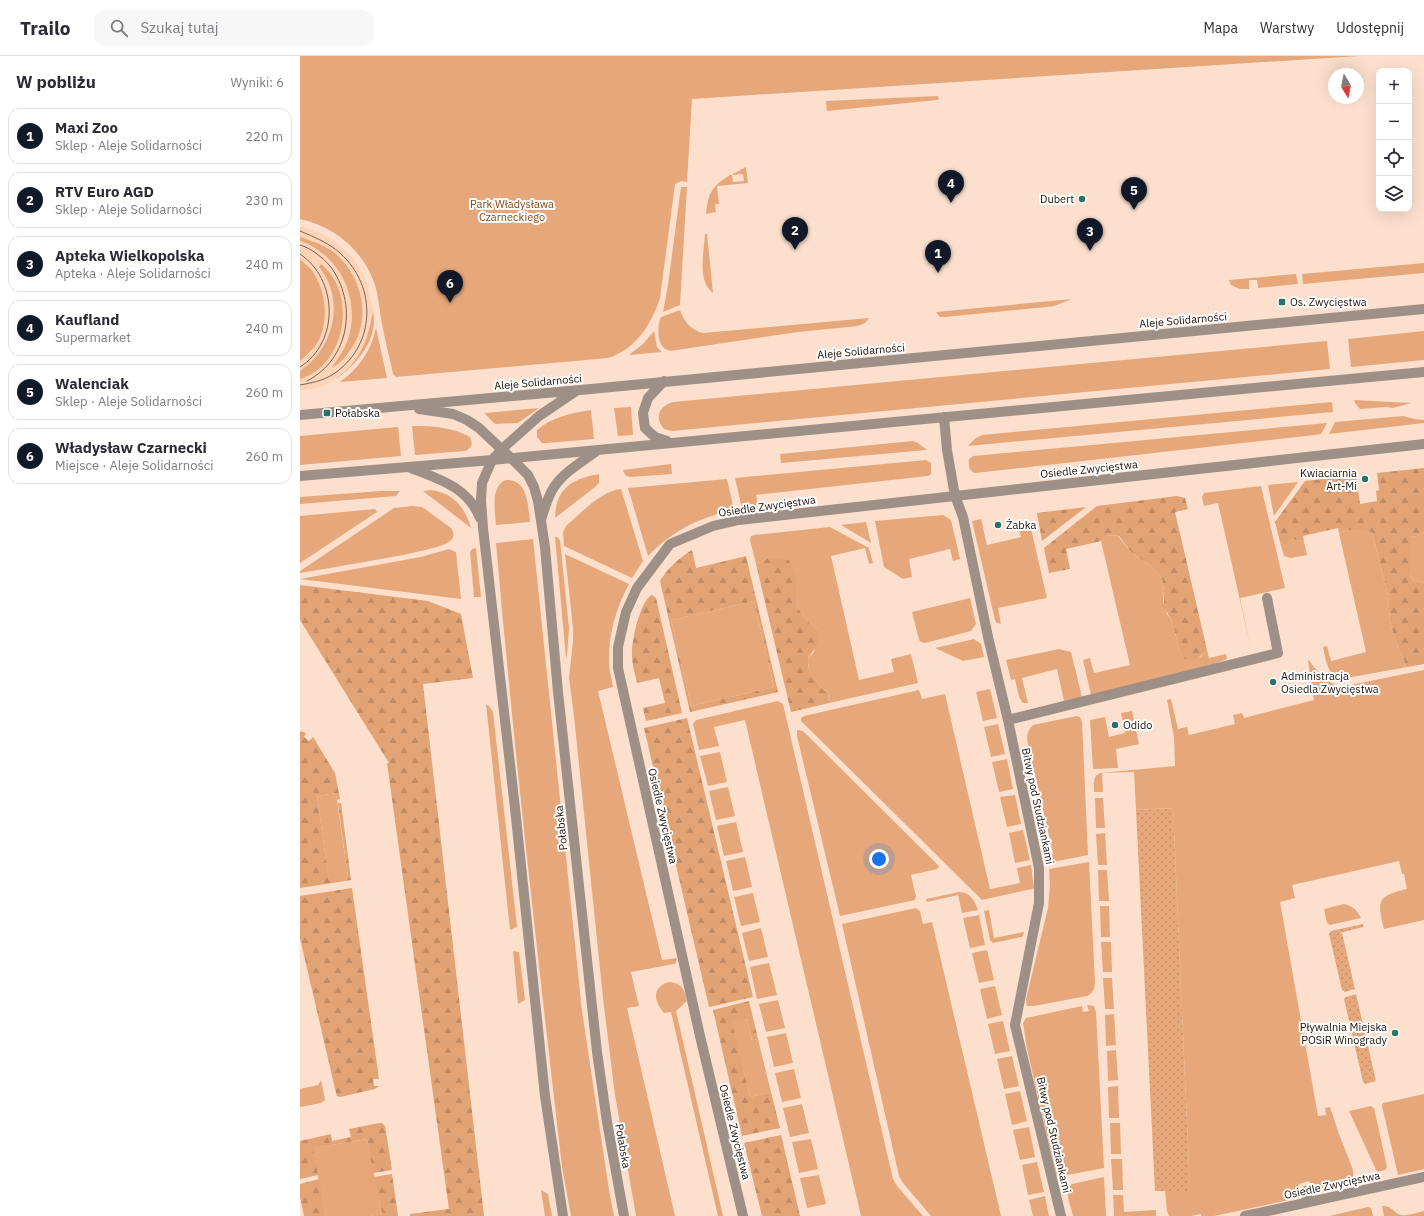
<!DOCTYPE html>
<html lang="pl">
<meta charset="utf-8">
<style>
:root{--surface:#fff;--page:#f7f7f7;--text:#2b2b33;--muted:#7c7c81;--line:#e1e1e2;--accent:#111827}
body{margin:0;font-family:"IBM Plex Sans",sans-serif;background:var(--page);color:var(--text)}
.controls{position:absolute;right:12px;top:12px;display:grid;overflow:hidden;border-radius:8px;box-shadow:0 4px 16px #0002}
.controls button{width:36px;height:36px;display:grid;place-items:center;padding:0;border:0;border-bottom:1px solid var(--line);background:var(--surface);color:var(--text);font:20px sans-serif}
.compass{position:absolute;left:1028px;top:12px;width:36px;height:36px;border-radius:50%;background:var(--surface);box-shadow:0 4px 16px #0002;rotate:170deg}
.you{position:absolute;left:579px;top:803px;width:14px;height:14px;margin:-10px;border:3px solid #fff;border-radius:50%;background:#1a73e8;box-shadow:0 0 0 6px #1a73e833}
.badge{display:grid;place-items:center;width:26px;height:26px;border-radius:50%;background:var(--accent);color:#fff;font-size:13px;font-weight:700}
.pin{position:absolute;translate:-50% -33px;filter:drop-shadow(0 1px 2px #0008)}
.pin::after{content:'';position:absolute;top:21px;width:14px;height:12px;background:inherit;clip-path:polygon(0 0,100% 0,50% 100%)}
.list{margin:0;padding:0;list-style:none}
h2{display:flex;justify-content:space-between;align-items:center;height:52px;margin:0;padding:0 16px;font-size:17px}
h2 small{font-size:13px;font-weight:400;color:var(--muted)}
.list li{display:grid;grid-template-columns:26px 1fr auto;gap:12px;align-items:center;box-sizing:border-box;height:56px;margin:0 8px 8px;padding:0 8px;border:1px solid var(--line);border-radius:12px}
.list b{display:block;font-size:15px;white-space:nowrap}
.list p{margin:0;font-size:13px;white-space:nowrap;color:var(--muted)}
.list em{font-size:13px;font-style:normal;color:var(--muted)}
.icon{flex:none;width:22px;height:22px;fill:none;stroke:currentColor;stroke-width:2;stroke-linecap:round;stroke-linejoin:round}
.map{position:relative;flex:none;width:1124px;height:1160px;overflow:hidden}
header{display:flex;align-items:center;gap:24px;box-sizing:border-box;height:56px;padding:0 20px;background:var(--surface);border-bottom:1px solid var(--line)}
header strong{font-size:19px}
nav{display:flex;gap:22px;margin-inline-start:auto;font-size:14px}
.search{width:280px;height:36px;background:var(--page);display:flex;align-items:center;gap:10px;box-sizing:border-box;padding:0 14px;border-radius:12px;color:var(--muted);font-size:15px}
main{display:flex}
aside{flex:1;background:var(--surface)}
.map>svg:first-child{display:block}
.built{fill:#fdd4b7}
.green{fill:#e6a87b}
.forest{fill:url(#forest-firs);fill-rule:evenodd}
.garden{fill:url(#garden-dots)}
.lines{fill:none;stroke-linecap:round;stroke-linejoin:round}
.minor{stroke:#9e9086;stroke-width:10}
.tram{stroke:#766458;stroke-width:1}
.poi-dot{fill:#2d7266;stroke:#fff;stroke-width:1.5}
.labels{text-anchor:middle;stroke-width:4;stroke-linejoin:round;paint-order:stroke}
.poi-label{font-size:11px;fill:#1b1008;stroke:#fff;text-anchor:start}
.park-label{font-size:11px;fill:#824713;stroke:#fff}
.street-label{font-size:11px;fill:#1b1008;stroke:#fff}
</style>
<header>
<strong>Trailo</strong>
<div class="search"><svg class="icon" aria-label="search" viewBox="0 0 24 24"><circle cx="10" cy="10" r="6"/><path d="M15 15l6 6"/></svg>Szukaj tutaj</div>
<nav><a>Mapa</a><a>Warstwy</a><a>Udostępnij</a></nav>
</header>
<main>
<aside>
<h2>W pobliżu<small>Wyniki: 6</small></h2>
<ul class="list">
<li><span class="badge">1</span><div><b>Maxi Zoo</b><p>Sklep · Aleje Solidarności</p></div><em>220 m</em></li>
<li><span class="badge">2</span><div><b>RTV Euro AGD</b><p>Sklep · Aleje Solidarności</p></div><em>230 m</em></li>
<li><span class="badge">3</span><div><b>Apteka Wielkopolska</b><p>Apteka · Aleje Solidarności</p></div><em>240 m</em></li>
<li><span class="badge">4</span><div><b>Kaufland</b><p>Supermarket</p></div><em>240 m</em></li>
<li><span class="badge">5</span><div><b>Walenciak</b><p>Sklep · Aleje Solidarności</p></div><em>260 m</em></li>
<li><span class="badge">6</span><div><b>Władysław Czarnecki</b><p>Miejsce · Aleje Solidarności</p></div><em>260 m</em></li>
</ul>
</aside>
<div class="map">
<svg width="1124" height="1160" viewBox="0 0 1124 1160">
<defs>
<pattern id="forest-firs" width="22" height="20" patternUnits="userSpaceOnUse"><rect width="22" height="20" fill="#e2a375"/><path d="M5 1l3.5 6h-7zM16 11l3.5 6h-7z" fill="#c18b64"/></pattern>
<pattern id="garden-dots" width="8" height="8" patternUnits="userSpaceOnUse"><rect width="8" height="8" fill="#e6a87b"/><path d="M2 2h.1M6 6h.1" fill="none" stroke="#c59069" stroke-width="1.8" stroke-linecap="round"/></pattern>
</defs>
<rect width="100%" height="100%" fill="#fce0cd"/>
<path class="built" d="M0,170l21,7 17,11 13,12 9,12 7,15 6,28 -4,20 -5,15 -10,16 -11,12 -13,9 -13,5 -17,2v-11l6,-2 29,-28 2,-63 -18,-19 6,7 6,15 4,17 -2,17 -3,12 -8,14 -13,15 -9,7v-10l9,-8 5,-79 -14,-15v-18l19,9 9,7 11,12 7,13 4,14 2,14 -3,24 -7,19 -11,15 16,-13 11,-69 -45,-45 -13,-4z"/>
<path class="green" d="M0,0h1059l-667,43 -5,83 -5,-1 -7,3 -15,114c-9,27 -24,51 -52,60l-212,19 -3,-3c-4,-19 -9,-37 -12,-56 -2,-12 -3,-25 -7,-36 -12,-33 -41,-56 -74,-63z
M638,40l1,3 -2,1 -110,11 -1,-10z
M446,111l2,16 -31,3 2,18h-4l1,8 -10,2c2,-21 6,-28 24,-39h2l1,7 11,-1 -1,-7 -10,1v-1z
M381,131h6l-7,118 -17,7 5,-27z
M405,178h2l6,59c-16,-11 -9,-41 -8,-59z
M0,181c12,4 27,9 36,17 28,25 36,68 13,98 -5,7 -11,13 -18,16 6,-8 12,-16 16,-26 15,-41 -6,-87 -47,-101z
M0,203c5,5 12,10 15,16 10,18 13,40 6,60 -3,10 -13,19 -21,26z
M1124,207v10l-121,11 -1,-10z
M21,208c37,29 25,102 -21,115v-8c34,-23 46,-71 19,-104z
M996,218l2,10 -40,4 -1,-8h-8v9h-9l-9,-4 -2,-5z
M772,243l-18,7 -7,1 -102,10h-5l-4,-5z
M380,254c4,12 11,20 23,23l166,-15 -4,5 -7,3 -60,6 -128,19c-1,-1 -6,-2 -6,-3 -7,-6 -7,-23 -3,-31z
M73,255c6,31 -19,57 -43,72 29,-19 37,-39 43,-72z
M76,272l11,50 -47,4c19,-14 31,-31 36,-54z
M354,275l3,16 5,5 -33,3 14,-11z
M1124,275v29l-73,7 -3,-28z
M1027,285l3,28 -658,62 -8,-2c-10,-11 -5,-23 9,-27z
M1054,344l57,3 -18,5 -7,-1 -26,2 -5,-6z
M1032,346l1,10 -365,34 8,-8 6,-3z
M331,351l2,28 -15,1 -4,-28z
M239,352l-21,15 -23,1 -11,-11z
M291,354l3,29 -47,4h-5l-5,-6v-7c15,-13 35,-17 54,-20z
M1103,360l12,3 9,1v3l-95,11 6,-12z
M1027,367l-6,11 -6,1 -340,38c-6,-2 -7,-7 -6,-14l4,-3z
M112,370c20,0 41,1 58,11 3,7 2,11 -5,14l-50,4z
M98,371l3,29 -101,9v-29z
M613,385l5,2 9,7 -146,13 -1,-9z
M626,404l5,3v11l-3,2 -172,19 2,12 -16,2 -7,-31z
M371,408l1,10 -42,3 -5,-2 -2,-5z
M299,418v9l-4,4 -40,31c1,-30 17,-39 44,-44z
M427,423l7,31c-34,7 -62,21 -86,46l-20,-68z
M206,424c22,-1 22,26 24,42l-34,3c-1,-14 -6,-39 10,-45z
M998,426l-24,34 -6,-31z
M961,430l24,102 -45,10 11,51 -33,-146 -14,3 -2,-9 2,-4z
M321,433l22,72 -11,17 -68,-32 -1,-14 3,-6c15,-13 35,-35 55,-37z
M131,434c22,3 34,17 40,38l-48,-37z
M81,435h19l-4,5 -96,8v-7z
M112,450l10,1 29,21c3,5 4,9 -1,13 -6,5 -21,8 -29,10 -40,9 -81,15 -121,22v-2l94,-63z
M75,453l2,3 -77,51v-47z
M643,459l8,5 9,39 -7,2 -3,-12 -41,10 3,18 -9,2 -19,-12 -9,-46z
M681,463l6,26 34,-8 -4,-15 6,-1 5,2 3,6 16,69 -49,10 3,16 -4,-1 -2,-3 -23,-99z
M566,466l5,21 -30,-18z
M530,471l39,21 4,15 -4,1 -4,-16 -34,8 28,124 35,-8 -3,-13 20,-5 7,29 -89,20 -1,-11 -7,-4 -12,-17 -1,-13 6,-6 4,-22 -9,-8 -8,-9 -5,-9 -29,-45 -11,5 -6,-24 1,-4 3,-1z
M1055,472l9,1 9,4c3,20 10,38 14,58 3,11 1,22 4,34 3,14 10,27 15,41l-4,2 -61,11c-14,-4 -15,-19 -18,-32l4,-1 4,15 35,-9 -27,-119z
M1124,476v51l-10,-2 -5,-6v-38l8,-1z
M812,479l6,1 14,17 20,14 10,11 2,13 -1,10 4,13 5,7 6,23 5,14 17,-1 7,-7 2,8 17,-4 1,5 -18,7 -118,29 -8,-35 7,-2 4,15 36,-8 -29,-124 4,-5z
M255,481h2l3,3 9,88 -2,28 -1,2z
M233,483l49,472 27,179 5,26h-43l-9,-49c-24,-208 -48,-415 -66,-624z
M992,483l12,3 3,13 -16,3 -7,-2 -3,-10h5z
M176,492l5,49h-7l-4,-45 2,-3z
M149,493l7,3 5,47 -161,-20 121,-22z
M265,498l64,30c-13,24 -21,52 -20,78 0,9 3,17 4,25l-15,4 64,269 15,-2 -1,5 -2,1 -43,8 8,34 -12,2 48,208h-39l-21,-121 -12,-97 -29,-282 -5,-38 4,-37v-13z
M670,542l6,26 -5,7 -46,12 -4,-1 -2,-2 -7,-28z
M454,545l20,86 -83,19 -20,-86z
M674,583l7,5 3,13 -21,4 -28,-13z
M759,593l12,3 11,45 -18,4 -7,-32 -35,9 6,25h-5l-4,-6 -4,-18 -4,1 -5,-20z
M1009,604c7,11 19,24 32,27l83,-17v250l-40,9c-7,-29 -7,-33 23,-40l-3,-15h-2l-3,-13 -107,24 3,13 -15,4 38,214 8,-1 -1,-7 5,-1 9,27 13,33c5,17 -4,19 -18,23 -6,1 -11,3 -16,1 -5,-2 -7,-6 -9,-10l-10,3c0,8 -3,12 -10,16l-75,16h-13v-2l-10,2h-22l-2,-5 -2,-20h25l-17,-383 -37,2 -2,-38 -32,1 1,19h-9c0,-8 -2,-15 6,-19l75,-7 -1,-29 -7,-37 4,-1 7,30 9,-2 2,8 46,-11 -2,-9 9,-2 2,5 70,-18 -6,-39z
M690,633l7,29 -14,3 -7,-29z
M619,634l3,9 23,-5 45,195 30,-6 -3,-15 14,-3 3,23 -2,1 -50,11 -181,-179v-3l3,-2z
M478,645l5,3 110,475 4,7 26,30h-62l-116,-496 -31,7 5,19 -20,4 -6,-26 3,-4z
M186,648l3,2 4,6 24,215 -7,3z
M832,655l7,33 -23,5 2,19 -25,1 -3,-49 15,-3 4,20 16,-4 -4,-20z
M777,660l3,1 2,5 6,133 -40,8 -1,-3 6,-7 -18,-79 -9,-6 -4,-17 7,-2c-2,-9 -4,-16 4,-24z
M698,668l7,30 -14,3 -7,-30z
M497,674l6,1 135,134 1,2 -2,2 -26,6 5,22 -1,3 -75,16 -43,-180z
M420,696l7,30 -19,4 -8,-30z
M707,703l6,30 -14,3 -7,-30z
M428,731l7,29 -19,4 -7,-29z
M36,737l12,85 -19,4 -12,-86z
M715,739l6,29 -14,3 -7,-30z
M795,742h8l2,30h-9z
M436,766l7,30 -19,4 -7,-30z
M723,774l7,30 -15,3 -6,-30z
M805,777l2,32h-9l-2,-31z
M445,801l7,30 -19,4 -7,-30z
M789,806l6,121c0,5 -2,10 -8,13l-53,10h-7l-1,-7 22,-91 2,-22 -1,-17z
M798,814h9l2,31h-10z
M659,836c11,0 16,9 19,18l-16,3 -4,-18 -31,7 -1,-3z
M453,837l7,29 -19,4 -7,-29z
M1044,848c9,2 13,6 17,14l-31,7 -3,-2 -3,-14z
M800,850h9l1,31h-9z
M616,852l4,3 3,13 9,-2 69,294h-70l-28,-33 -4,-7 -57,-252z
M689,854l5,28 30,-6 -1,4 -2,1 -28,6 -3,-3 -6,-29z
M679,859l6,30 -15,3 -7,-30z
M461,872l7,29 -19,4 -7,-28z
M801,886h10l1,30h-9z
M687,894l7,30 -15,3 -7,-30z
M213,895l6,1 6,48 -7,4z
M469,907l8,32 -20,4 -7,-32z
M803,922h9l2,31h-9z
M369,926c13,1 16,8 18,19l-11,10 47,205h-5l-47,-204 -7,1c-10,-11 -13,-26 5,-31z
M695,930l7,29 -15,4 -7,-30z
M478,944l7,28 -19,4 -7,-28z
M787,949l7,1 2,6 8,156 -47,9 -30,-128 -4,-26 3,-5 56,-12 1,6 6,-1z
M814,958l2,31 -10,1 -1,-31z
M447,962l5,22 6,-1 13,53 -21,5 -19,-76z
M703,965l7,30 -15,3 -7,-30z
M486,977l7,30 -19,4 -7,-30z
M816,994l2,30 -10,1 -1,-30z
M712,1000l7,30 -15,3 -7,-30z
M494,1013l7,29 -19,4 -7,-29z
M21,1024l4,20 -4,3 -21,4v-18l18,-4z
M818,1030l1,32h-10l-1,-31z
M720,1035l7,30 -15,4 -7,-31z
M1124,1038v75l-26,6 -16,-69 1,-3z
M502,1048l7,29 -19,4 -7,-29z
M1071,1050l3,2 13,59 -2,3 -8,2 -28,-61z
M810,1067h10l1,31h-10z
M729,1071l6,30 -15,3 -7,-30z
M67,1083l15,74 -11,3h-45l-14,-68z
M511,1083l7,30 -19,4 -7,-31z
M811,1103h11l1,31h-10z
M737,1106l7,30 -16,3 -6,-30z
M519,1119l7,29 -19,4 -7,-30z
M804,1121l2,39h-33c-2,-10 -10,-25 -1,-32z
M241,1134l7,4 4,22h-7z
M813,1139h10l1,17 32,-2v6h-42z
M745,1140l4,20h-16l-4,-16z
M1082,1150c12,0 11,8 20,9 6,1 16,-3 22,-4v5h-40z
M1068,1151l3,1 2,8h-44z"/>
<path class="forest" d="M1124,412v64l-7,4 -7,1 2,4 -3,34 5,6 10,2v81l-22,4 4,-2c-5,-14 -12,-27 -15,-41 -3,-12 -1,-23 -4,-34 -4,-20 -11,-38 -14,-58 -12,-5 -21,-5 -34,0l-1,-5 -35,8 1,6 -12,-3 -6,7h-5l-6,-24 30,-41 51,-6 4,29 17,-3 -1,-10 3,-1 -2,-17z
M877,440l8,2 3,11 -13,3 32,138c-7,7 -13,12 -24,8l-5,-14 -6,-23 -8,-14v-16l-2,-13 -10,-11 -20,-14 -13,-17 -7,-1 -7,1 -4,5 -35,8 4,20 -21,4 -5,-25 53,-42z
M786,451l-44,34 -5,-28z
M392,494l4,18 50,-12 32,136 -88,20 -30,-131c8,-13 19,-23 32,-31zM454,545l20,86 -83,19 -20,-86z
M476,502l13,2 7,13v31l5,9 8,9 9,8v14l-10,14 1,13 12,17 7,4 1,11 -38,9 -35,-148 11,-5z
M0,529l128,16 33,13 12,64 -50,6 61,532h-74v-2l39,-5 -62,-446h2l-89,-143z
M352,539l4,3 26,115 -36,8 -3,-13 22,-5 -6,-25 -22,5c-2,-9 -5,-18 -5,-28 -1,-12 8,-55 20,-60z
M387,662l66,279 -44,10 -65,-279z
M0,675l6,2 -2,4 5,4 4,-4 22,36 5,26 -3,1 -1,-7 -19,3 12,85 19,-3 -10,-75h3l10,77 -51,8z
M52,832l27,191h-6l1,7h5l-4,3 -35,8 -3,-1 -1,-3 -36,-155v-42z
M449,945l9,38 -6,1 -5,-22 -15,4 18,75 21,-5 9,36 -38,8 -29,-126z
M79,1067h3l3,3 7,44 -19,3 -6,-34 -54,9 5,27 -18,4v-38l31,-7 1,7 19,-4 -2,-8z
M481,1079l19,81h-38l-18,-73z
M92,1118l6,42h-27l11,-3 -8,-36z
M19,1123l7,37h-22l-4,-19v-13z"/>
<path class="garden" d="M873,752l17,383h-35l-19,-381z
M1063,868v3l-23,6v1l2,-1 13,56 -10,3 -3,-2 -13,-56 2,-3z
M1056,938l20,87 -11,3 -2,-2 -19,-83 2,-2z"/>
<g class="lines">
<path class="minor" d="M364,325l-16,17 -5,15 2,15 10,9 12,4
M119,353l34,5 14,6 12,8 32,30 17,17 6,12 4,14 7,46 13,145 39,360 10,70 17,94
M0,359l291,-26 833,-80
M644,361l3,33 8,46 8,21 25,120 20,83 31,148v35l-24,122 46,191
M111,412c28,11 57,19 69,50
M0,420l192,-16 932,-88
M242,461c3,-10 6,-21 12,-30 10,-15 29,-26 44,-37
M708,664l270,-67 -11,-55
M1006,1135l2,11
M263,1160l-18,-120 -30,-288 -32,-280 -2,-28 1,-17 10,-23 10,-11 37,-33 37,-25
M443,1160l-43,-180 -82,-368v-21l8,-35 11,-24 33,-44 43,-18 26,-6 685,-76
M945,1160l179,-39"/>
<path class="tram" d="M0,175c14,6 29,12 40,22 38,34 36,94 -8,122 -10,6 -21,8 -32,10
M0,189c11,3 22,12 30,21 28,37 20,93 -23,115
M0,198c38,25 40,88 0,113"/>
</g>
<g class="poi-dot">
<circle cx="782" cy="143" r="4"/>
<rect x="978" y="242" width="8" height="8" rx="2"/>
<rect x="23" y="353" width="8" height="8" rx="2"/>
<circle cx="1065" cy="423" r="4"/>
<circle cx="698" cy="469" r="4"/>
<circle cx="973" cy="626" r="4"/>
<circle cx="815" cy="669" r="4"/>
<circle cx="1095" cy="977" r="4"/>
</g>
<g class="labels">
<g class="poi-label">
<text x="774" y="147" text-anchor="end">Dubert</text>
<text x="990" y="250">Os. Zwycięstwa</text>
<text x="35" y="361">Połabska</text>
<text x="1057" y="421" text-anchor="end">Kwiaciarnia<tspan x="1057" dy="13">Art-Mi</tspan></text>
<text x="706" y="473">Żabka</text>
<text x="981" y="624">Administracja<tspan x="981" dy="13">Osiedla Zwycięstwa</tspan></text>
<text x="823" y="673">Odido</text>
<text x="1087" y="975" text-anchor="end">Pływalnia Miejska<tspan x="1087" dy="13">POSiR Winogrady</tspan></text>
</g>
<g class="park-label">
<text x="212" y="152">Park Władysława<tspan x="212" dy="13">Czarneckiego</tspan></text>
</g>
<g class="street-label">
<text transform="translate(883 264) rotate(-5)" y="4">Aleje Solidarności</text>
<text transform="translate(561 295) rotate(-5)" y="4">Aleje Solidarności</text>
<text transform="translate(238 326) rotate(-5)" y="4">Aleje Solidarności</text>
<text transform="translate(789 413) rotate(-6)" y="4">Osiedle Zwycięstwa</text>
<text transform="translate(467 450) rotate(-8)" y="4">Osiedle Zwycięstwa</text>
<text transform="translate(738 750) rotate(78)" y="4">Bitwy pod Studziankami</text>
<text transform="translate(363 760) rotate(77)" y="4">Osiedle Zwycięstwa</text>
<text transform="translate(261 772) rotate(-96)" y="4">Połabska</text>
<text transform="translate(435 1076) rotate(76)" y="4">Osiedle Zwycięstwa</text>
<text transform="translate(754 1079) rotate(77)" y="4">Bitwy pod Studziankami</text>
<text transform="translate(323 1090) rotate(80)" y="4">Połabska</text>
<text transform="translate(1032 1129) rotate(-12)" y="4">Osiedle Zwycięstwa</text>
</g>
</g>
</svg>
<div class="controls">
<button>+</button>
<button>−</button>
<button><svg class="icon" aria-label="locate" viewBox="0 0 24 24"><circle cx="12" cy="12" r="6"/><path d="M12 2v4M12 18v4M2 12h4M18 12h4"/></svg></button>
<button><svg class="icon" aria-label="layers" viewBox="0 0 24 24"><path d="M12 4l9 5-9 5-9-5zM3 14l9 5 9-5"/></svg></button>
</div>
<svg class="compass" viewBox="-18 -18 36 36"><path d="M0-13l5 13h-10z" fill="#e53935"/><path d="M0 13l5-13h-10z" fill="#7c7c81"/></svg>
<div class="you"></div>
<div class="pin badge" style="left:638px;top:217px">1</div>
<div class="pin badge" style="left:495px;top:194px">2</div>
<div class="pin badge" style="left:790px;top:195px">3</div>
<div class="pin badge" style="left:651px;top:147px">4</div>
<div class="pin badge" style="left:834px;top:154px">5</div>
<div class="pin badge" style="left:150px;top:247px">6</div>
</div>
</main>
